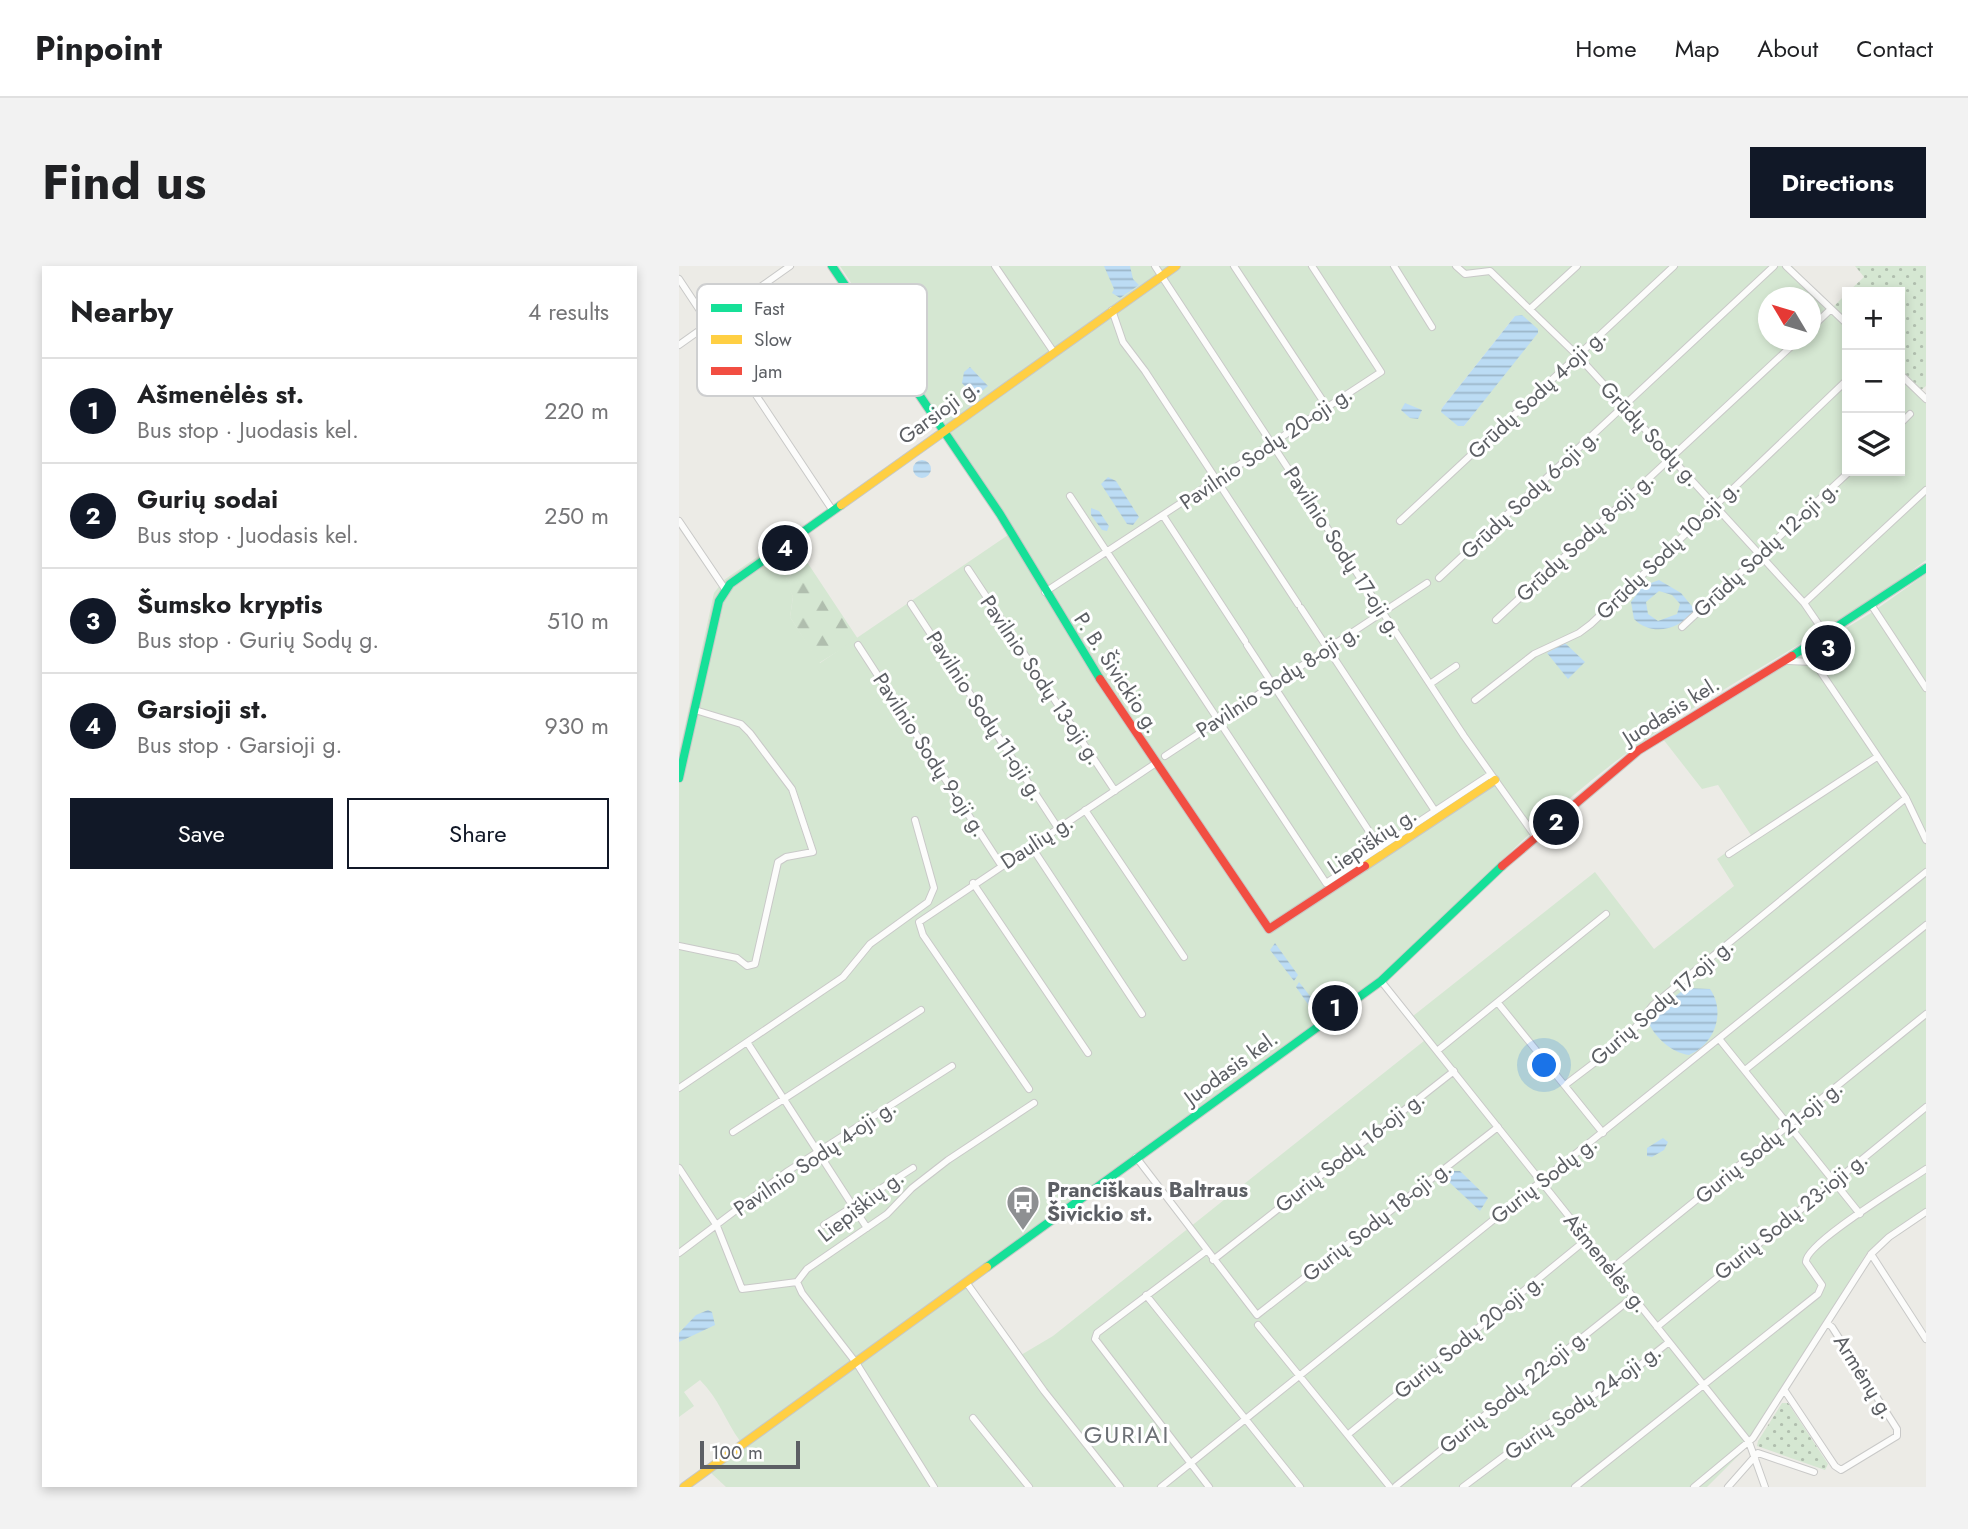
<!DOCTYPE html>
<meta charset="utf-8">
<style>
:root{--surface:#fff;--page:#f2f2f2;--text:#202124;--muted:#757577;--line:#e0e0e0;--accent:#111827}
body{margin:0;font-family:Jost,sans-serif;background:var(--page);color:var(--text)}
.controls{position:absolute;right:21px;top:21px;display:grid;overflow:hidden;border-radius:0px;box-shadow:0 4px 10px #0003}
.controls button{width:63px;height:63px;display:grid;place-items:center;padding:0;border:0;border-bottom:2px solid var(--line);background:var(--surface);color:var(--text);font:35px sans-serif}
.compass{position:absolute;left:1079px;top:21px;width:63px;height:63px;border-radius:50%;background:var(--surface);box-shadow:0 4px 10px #0003;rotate:308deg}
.scale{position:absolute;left:21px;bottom:18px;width:100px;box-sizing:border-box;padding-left:7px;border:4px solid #5c5f64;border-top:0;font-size:19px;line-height:24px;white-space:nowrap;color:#5c5f64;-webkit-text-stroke:5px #fff;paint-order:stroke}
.you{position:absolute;left:866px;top:800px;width:24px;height:24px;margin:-18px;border:5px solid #fff;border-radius:50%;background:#1a73e8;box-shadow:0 0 0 10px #1a73e833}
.badge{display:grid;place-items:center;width:46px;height:46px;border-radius:50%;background:var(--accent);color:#fff;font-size:23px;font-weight:700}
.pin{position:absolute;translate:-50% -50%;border:4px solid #fff;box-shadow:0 2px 7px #0006}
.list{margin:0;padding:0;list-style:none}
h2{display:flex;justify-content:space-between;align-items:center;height:91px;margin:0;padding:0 28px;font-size:30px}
h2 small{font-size:23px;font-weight:400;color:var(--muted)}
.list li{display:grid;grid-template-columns:46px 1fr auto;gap:21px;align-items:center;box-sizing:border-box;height:105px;padding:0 28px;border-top:2px solid var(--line)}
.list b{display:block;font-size:26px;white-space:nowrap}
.list p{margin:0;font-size:23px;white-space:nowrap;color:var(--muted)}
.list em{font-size:23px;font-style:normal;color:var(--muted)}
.actions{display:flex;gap:14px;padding:21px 28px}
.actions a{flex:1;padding:16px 0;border:2px solid var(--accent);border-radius:0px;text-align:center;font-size:24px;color:var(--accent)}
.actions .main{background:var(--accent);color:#fff}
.icon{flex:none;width:38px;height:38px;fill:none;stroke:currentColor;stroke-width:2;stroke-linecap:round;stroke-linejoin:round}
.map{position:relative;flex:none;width:1247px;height:1221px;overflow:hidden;border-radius:0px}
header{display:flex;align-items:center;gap:42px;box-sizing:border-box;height:98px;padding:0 35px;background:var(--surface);border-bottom:2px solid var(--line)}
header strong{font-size:33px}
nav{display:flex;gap:38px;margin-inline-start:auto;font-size:24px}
.intro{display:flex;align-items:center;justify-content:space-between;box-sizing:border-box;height:168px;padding:0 42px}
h1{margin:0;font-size:49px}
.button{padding:18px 32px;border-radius:0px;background:var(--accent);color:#fff;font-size:24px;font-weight:700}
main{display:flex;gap:42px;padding:0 42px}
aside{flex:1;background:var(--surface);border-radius:0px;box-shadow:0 4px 10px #0003}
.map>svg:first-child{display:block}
.grass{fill:url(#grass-dots)}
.forest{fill:url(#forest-firs)}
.garden{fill:#d5e7d2;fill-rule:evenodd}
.water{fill:url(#water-rules);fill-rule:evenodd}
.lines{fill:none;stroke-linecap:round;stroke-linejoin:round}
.street-casing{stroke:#c9c9c8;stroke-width:8}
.fast-casing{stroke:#c7c8c6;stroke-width:10}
.slow-casing{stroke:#c7c8c6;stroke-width:10}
.jam-casing{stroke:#c7c8c6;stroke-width:10}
.street{stroke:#fcfcfb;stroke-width:6}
.fast{stroke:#16e098;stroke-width:8}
.slow{stroke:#ffcf43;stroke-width:8}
.jam{stroke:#f24e42;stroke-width:8}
.labels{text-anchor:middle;stroke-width:6;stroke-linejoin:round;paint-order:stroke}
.street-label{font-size:21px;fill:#5c5f64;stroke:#fff}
.poi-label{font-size:21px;font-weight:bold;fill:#5c5f64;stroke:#fff;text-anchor:start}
.quarter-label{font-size:24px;letter-spacing:2px;fill:#6d7176;stroke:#fff}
.key{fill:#fff;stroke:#cecfd0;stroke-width:2}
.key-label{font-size:19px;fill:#5c5f64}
</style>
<header>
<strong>Pinpoint</strong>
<nav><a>Home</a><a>Map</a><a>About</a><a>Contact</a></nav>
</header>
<div class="intro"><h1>Find us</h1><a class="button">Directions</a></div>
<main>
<aside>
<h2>Nearby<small>4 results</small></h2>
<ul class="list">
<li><span class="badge">1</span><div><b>Ašmenėlės st.</b><p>Bus stop · Juodasis kel.</p></div><em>220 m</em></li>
<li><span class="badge">2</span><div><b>Gurių sodai</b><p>Bus stop · Juodasis kel.</p></div><em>250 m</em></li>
<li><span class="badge">3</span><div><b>Šumsko kryptis</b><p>Bus stop · Gurių Sodų g.</p></div><em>510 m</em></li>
<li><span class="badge">4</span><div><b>Garsioji st.</b><p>Bus stop · Garsioji g.</p></div><em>930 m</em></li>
</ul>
<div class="actions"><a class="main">Save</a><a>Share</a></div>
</aside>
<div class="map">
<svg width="1247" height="1221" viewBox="0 0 1247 1221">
<defs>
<pattern id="grass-dots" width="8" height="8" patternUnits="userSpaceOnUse" patternTransform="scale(1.75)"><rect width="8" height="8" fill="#d5e7d2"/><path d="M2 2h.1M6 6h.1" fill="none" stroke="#b0beae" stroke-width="1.8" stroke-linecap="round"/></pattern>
<pattern id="forest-firs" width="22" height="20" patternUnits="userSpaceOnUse" patternTransform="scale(1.75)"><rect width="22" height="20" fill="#d5e7d2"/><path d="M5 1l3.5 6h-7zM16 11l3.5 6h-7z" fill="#b0beae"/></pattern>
<pattern id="water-rules" width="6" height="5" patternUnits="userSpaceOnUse" patternTransform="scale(1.75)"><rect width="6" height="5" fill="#bcdcf4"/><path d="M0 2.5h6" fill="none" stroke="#9cb6c9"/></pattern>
</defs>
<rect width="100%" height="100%" fill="#ecebe6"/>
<path class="grass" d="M1176,0h71v120l-9,7 -17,-17v-84h-52l16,-15z
M1168,27v30l-15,-15z
M1103,1137h6l40,61 -3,6 -68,-24 1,-5z"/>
<path class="forest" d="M128,296l51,77 -39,24 -29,-46 3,-20 -8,-17z"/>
<path class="garden" d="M161,0h952l55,57v148h53v-95l26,25v159c-91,71 -197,120 -291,187 -88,63 -162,142 -240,217l-24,19 -631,458c-15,-21 -21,-42 -40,-61l-16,12 10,14 -15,11v-664l35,-160 10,-13 65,-45 18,27 -21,17 7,18 -3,20 30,46 194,-132zM1090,32h42v42h-42zM836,50l-30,83 -21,27 -22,-18z
M1247,308v634l-41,28 -19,18 -120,194 -39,39h-981l-16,-15 261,-188 50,71 32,-19 376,-299 -16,-21 182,-144 59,77 80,-63 -17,-27 34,-24 -33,-50 -16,4 -39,-50 208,-126z"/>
<path class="water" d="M425,0h26l3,13 6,6 -19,13 -8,-5 2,-4z
M843,49l16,14v4l-74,93h-6l-17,-14 1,-4 73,-92z
M291,101l18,19 -13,11 -13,-14 2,-11z
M726,137l17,7 -4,9 -8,-1 -9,-8z
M234 203a9 9 0 1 1 18 0a9 9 0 1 1-18 0Z
M429,211l8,4 23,36 -6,8 -6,-1 -26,-40z
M412,242l8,3 10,15 -2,5 -5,-1 -11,-15z
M980,314l22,13 14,17c-16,20 -43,27 -61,9l-3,-17 12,-16zM980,325l13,4 8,9 -3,10 -19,7 -10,-7 -2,-12z
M886,377l20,19 -17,17 -21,-26z
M596,677l23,32 -4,6 -24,-31z
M620,716l22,28 -2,2 -5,1 -18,-26z
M1007,722l24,1c16,23 5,55 -21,66 -17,-2 -35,-18 -41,-34l5,-8z
M984,872l5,4 -4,8 -12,7 -5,-1v-8z
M772,905h9l28,27 -8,13 -32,-30 -1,-6z
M29,1044l4,2 3,13 -36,17v-9l17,-18z"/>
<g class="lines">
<defs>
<path id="street" d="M316,0l58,85
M476,0l309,470 71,100
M555,0l93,141
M715,0l38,61
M777,0l9,8 25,-3 87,84 227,248 22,32
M1107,0l61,58
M0,13l154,232
M851,43l47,-43
M433,44l11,32 22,29 153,233
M1132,62l20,-19
M0,79l111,-79
M1221,108l26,25
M1221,158l10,-10
M391,230l256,387 165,-109
M485,251l81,124
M0,255l46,68
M721,255l274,-255
M289,303l147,222
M760,312l335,-312
M366,326l336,-220 -69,-106
M1125,337l122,-113
M232,338l147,224
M1193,340l54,82
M622,342l134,203
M817,354l302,-280
M1003,361l168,-156
M179,379l143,220
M568,379l133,203
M1108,395l27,1 8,-11 -1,-13
M1135,396l92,136 20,42
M751,418l26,-18
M796,434l59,-46 45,-21 12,-9 256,-244
M486,490l262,-173
M406,544l99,147
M352,580l111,168
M1050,588l148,-97
M294,617l115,170
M0,680l58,12 10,8 8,-2 23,-102 8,-5 27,-5 -21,-63 -42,-56 -9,-9 -46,-14
M702,715l368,461 16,45
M819,737l105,130
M1041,774l140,174
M68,776l120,186
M758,785l169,-137
M1066,804l181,-145
M886,819l62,-47 26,-33 253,-207
M0,822l164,-111 27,-33 58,-42 6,-14 -19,-68
M350,823l-106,-154 -4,-13 237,-159
M54,866l188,-122
M457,891l121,158 241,-188
M0,902l38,58 25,63 55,-7
M145,959l89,-57
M527,985l-109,82 -2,6 114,148
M0,987l109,-82 164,-105
M1192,988l55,85
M534,994l241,-189
M932,1003l315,-255
M287,1016l78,109 76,96
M467,1029l154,192
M579,1059l132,162
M978,1061l269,-220
M1106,1125l50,75 6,4 56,-34v-7l-65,-102 -5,-4
M294,1152l56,69
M672,1166l236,-193
M717,1220l237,-189
M255,1221l-77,-123 -55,-71 -5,-11 10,-13 80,-55 25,-26 36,-28 86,-57
M482,1221l765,-615
M784,1221l76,-57 101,-65 29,-23
M896,1221l243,-193 4,-9 -16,-23c-2,-18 100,-79 120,-93
M1015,1221l59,-49 118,-184 18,-17 37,-25
M1049,1221l30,-34 56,19"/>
<path id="fast" d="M153,0l168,248 100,165
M1113,390l134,-88
M0,512l40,-177 11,-17 111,-79
M308,1001l394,-286 121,-115"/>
<path id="slow" d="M162,239l335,-239
M686,600l130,-86
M5,1221l303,-220"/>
<path id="jam" d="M421,413l169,250 96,-63
M823,600l137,-116 153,-94"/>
</defs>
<use href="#street" class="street-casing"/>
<use href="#fast" class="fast-casing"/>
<use href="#slow" class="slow-casing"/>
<use href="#jam" class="jam-casing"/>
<use href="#street" class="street"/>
<use href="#fast" class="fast"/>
<use href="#slow" class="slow"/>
<use href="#jam" class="jam"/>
</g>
<defs>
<symbol id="bus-pin" viewBox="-11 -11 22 30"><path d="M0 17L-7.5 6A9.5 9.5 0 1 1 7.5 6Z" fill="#8e9092" stroke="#fff"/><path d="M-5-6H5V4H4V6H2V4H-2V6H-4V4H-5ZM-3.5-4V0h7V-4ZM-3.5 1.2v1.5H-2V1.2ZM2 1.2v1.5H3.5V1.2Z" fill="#fff"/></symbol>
</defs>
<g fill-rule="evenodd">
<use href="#bus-pin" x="325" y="917" width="38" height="52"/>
</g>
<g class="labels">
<g class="street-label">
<text transform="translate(858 128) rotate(-43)" y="7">Grūdų Sodų 4-oji g.</text>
<text transform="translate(260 146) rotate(-36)" y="7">Garsioji g.</text>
<text transform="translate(971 168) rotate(47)" y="7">Grūdų Sodų g.</text>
<text transform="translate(587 182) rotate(-34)" y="7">Pavilnio Sodų 20-oji g.</text>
<text transform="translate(851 228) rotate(-43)" y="7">Grūdų Sodų 6-oji g.</text>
<text transform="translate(906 271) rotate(-43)" y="7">Grūdų Sodų 8-oji g.</text>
<text transform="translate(1087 283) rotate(-43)" y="7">Grūdų Sodų 12-oji g.</text>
<text transform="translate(989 284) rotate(-44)" y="7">Grūdų Sodų 10-oji g.</text>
<text transform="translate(664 286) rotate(57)" y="7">Pavilnio Sodų 17-oji g.</text>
<text transform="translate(438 407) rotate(57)" y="7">P. B. Šivickio g.</text>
<text transform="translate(362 414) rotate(56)" y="7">Pavilnio Sodų 13-oji g.</text>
<text transform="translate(599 415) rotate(-33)" y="7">Pavilnio Sodų 8-oji g.</text>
<text transform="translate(992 445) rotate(-32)" y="7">Juodasis kel.</text>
<text transform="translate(306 450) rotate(57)" y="7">Pavilnio Sodų 11-oji g.</text>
<text transform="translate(251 489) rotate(57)" y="7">Pavilnio Sodų 9-oji g.</text>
<text transform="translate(693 575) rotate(-34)" y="7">Liepiškių g.</text>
<text transform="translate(358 576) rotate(-33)" y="7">Daulių g.</text>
<text transform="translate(983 736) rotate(-41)" y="7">Gurių Sodų 17-oji g.</text>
<text transform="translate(552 802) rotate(-36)" y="7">Juodasis kel.</text>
<text transform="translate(1090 876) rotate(-39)" y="7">Gurių Sodų 21-oji g.</text>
<text transform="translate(671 886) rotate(-38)" y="7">Gurių Sodų 16-oji g.</text>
<text transform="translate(136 892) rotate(-34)" y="7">Pavilnio Sodų 4-oji g.</text>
<text transform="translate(865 914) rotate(-38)" y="7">Gurių Sodų g.</text>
<text transform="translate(182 940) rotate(-38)" y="7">Liepiškių g.</text>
<text transform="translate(1112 950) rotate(-39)" y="7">Gurių Sodų 23-ioji g.</text>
<text transform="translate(698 955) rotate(-38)" y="7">Gurių Sodų 18-oji g.</text>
<text transform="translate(927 997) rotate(51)" y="7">Ašmenėlės g.</text>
<text transform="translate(790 1070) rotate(-39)" y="7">Gurių Sodų 20-oji g.</text>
<text transform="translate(1185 1111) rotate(58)" y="7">Armėnų g.</text>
<text transform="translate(835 1125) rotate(-39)" y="7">Gurių Sodų 22-oji g.</text>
<text transform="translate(904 1136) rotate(-35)" y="7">Gurių Sodų 24-oji g.</text>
</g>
<g class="poi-label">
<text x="368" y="931">Pranciškaus Baltraus<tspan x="368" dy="24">Šivickio st.</tspan></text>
</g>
<g class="quarter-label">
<text x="448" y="1177">GURIAI</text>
</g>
</g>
<rect x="18" y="18" width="230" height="112" rx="10" class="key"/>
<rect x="32" y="38" width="31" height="8" fill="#16e098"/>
<rect x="32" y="69" width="31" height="9" fill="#ffcf43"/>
<rect x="32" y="101" width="31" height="8" fill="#f24e42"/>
<g class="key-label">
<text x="75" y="49">Fast</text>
<text x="75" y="80">Slow</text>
<text x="75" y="112">Jam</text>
</g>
</svg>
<div class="controls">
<button>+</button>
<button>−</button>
<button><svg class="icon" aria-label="layers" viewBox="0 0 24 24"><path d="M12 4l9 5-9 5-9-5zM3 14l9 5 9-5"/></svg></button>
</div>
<svg class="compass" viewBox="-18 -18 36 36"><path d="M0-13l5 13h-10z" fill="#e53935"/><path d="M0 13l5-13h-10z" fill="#757577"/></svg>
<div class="scale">100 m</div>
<div class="you"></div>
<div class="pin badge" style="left:656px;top:742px">1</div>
<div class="pin badge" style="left:877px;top:556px">2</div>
<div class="pin badge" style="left:1149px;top:382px">3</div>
<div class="pin badge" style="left:106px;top:282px">4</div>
</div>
</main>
